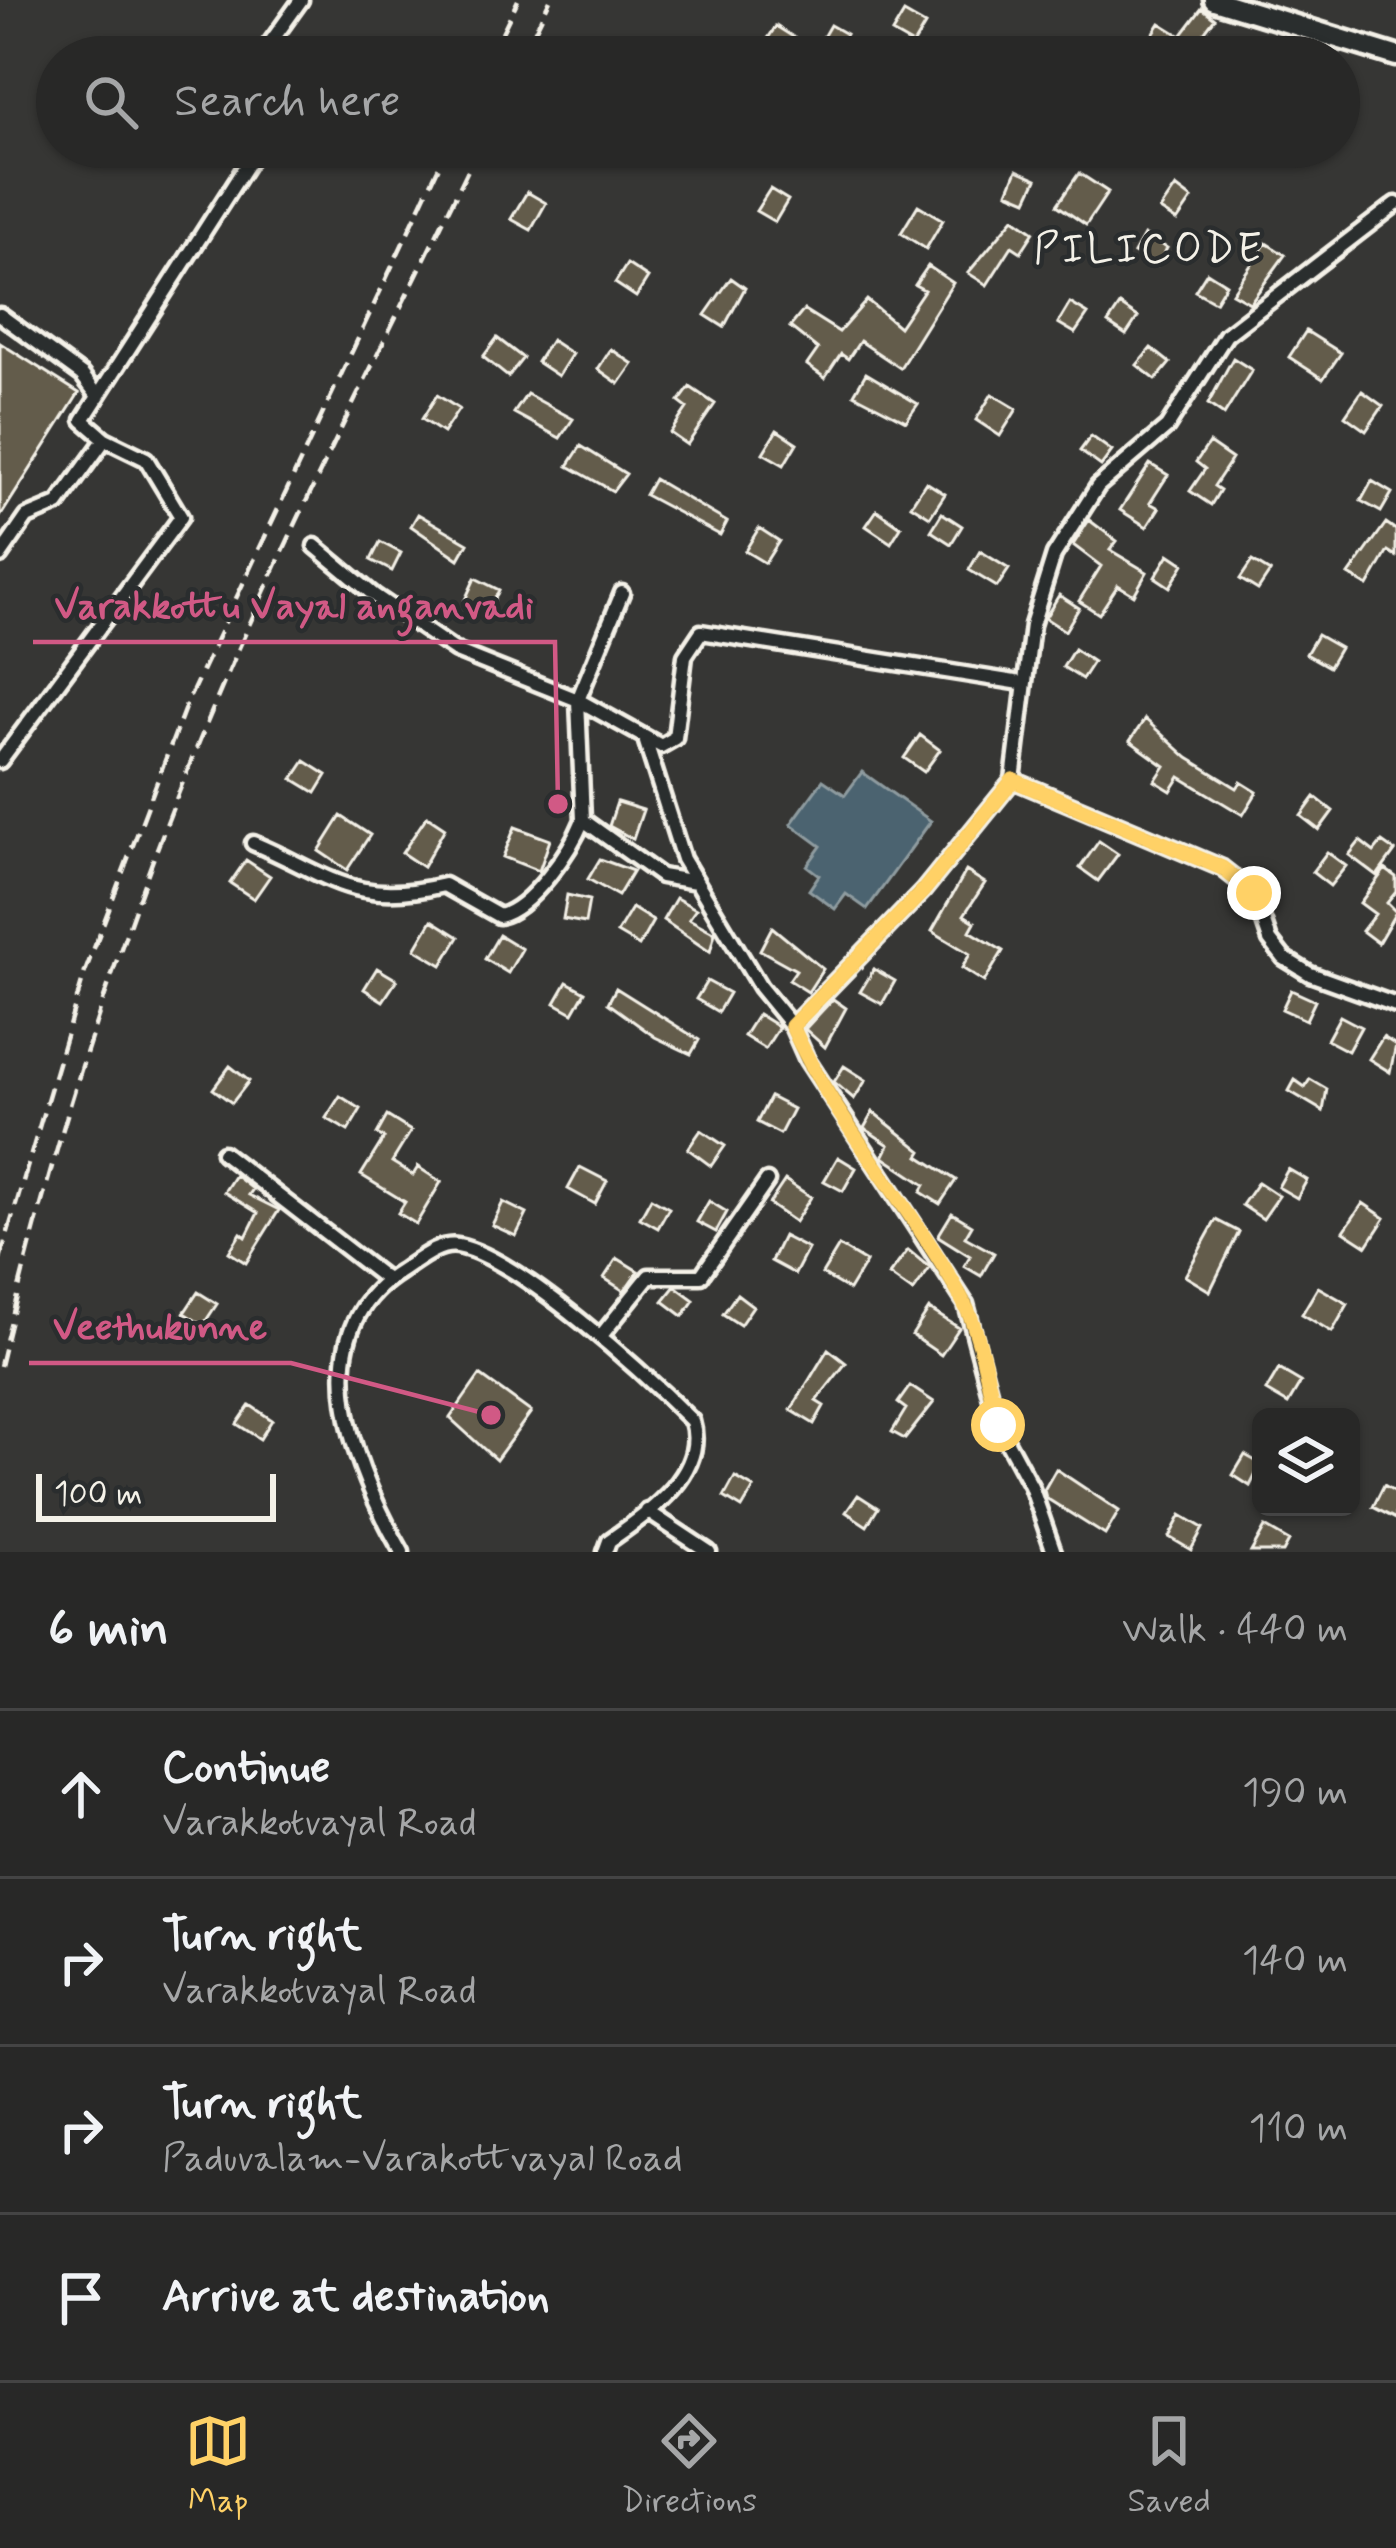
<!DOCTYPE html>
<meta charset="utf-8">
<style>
:root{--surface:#282827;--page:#30302f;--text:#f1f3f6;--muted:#a5a6a7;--line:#444;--accent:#ffd166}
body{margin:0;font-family:Mynerve,sans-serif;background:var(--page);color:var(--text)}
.controls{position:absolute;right:36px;bottom:36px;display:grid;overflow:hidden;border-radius:18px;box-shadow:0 3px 9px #0004}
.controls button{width:108px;height:108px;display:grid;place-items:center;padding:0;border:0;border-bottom:3px solid var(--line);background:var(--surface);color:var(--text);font:60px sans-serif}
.scale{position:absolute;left:36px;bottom:30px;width:240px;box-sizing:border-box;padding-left:12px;border:6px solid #f4f1e8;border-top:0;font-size:33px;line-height:42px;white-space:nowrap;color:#f4f1e8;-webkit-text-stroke:9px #2a2d2e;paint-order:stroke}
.stop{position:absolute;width:36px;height:36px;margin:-27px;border:9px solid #ffd166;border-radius:50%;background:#fff}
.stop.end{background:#ffd166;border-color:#fff;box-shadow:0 3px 12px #0008}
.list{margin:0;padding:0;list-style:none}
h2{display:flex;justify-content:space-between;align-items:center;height:156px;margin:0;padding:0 48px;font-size:51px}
h2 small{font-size:39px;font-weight:400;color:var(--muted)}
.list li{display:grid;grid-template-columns:78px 1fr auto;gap:36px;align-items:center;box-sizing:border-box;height:168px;padding:0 48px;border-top:3px solid var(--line)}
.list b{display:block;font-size:45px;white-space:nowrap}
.list p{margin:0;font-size:39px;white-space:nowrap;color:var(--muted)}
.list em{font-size:39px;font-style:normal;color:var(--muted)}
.icon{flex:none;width:66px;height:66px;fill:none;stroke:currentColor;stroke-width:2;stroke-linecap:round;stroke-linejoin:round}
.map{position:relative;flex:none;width:1396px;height:1552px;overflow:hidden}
.search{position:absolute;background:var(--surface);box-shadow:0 3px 9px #0004;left:36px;right:36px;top:36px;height:132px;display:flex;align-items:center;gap:30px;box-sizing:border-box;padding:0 42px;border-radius:66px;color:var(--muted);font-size:45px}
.sheet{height:828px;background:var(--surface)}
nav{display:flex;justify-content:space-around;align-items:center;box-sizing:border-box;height:168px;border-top:3px solid var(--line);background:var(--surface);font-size:33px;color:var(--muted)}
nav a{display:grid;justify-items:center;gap:6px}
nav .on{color:var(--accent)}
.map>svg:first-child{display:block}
.water{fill:#4b6370;stroke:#8f9ca0;stroke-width:3}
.building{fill:#645c4c;stroke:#f4f1e8;stroke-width:3}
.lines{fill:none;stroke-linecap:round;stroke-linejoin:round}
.street-casing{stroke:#f4f1e8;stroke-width:21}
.secondary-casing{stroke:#f4f1e8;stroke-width:27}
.street{stroke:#2a2d2e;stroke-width:12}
.secondary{stroke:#2a2d2e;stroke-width:18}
.rail{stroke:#f4f1e8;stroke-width:4.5;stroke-dasharray:18 9;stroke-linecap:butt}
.route{stroke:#ffd166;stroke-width:15}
.labels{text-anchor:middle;stroke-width:9;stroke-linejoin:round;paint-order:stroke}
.quarter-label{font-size:42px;letter-spacing:3px;fill:#f4f1e8;stroke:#2a2d2e}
.leader{fill:none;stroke:#d15985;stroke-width:4.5}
.callout-dot{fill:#d15985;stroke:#2a2d2e;stroke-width:4.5}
.callout-label{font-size:39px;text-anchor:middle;font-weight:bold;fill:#d15985;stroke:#2a2d2e;stroke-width:9;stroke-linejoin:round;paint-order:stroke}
</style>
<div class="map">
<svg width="1396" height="1552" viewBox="0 0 1396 1552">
<rect width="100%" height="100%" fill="#363634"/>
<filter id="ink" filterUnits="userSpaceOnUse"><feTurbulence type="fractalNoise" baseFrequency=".00833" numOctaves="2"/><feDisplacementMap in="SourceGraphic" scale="24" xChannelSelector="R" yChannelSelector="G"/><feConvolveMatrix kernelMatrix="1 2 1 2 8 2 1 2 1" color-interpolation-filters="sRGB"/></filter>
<g filter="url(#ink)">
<path class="water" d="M862,772l69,49 -64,88 -21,-15 -11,15 -26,-19 10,-15 -12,-9 14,-20 -30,-22 32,-44 22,15z"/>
<path class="building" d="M1202,8l13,10 -21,28 20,11h-49l-19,-12 14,-22 21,13z
M904,13l21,12 -12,20 -21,-12z
M830,25l16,9 -13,23h-77l20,-31 39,25z
M1269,36l35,21h-48z
M1017,170l20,9 -10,21 -19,-8z
M1079,173l29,19 -22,33 -29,-20z
M1176,187l16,12 -15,22 -17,-11z
M770,189l18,11 -13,22 -19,-11z
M527,192l19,11 -15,27 -20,-11z
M918,205l25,15 -17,29 -25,-16z
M1014,218l20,14 -13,20 -9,-6 -25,39 -19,-12z
M1144,235l23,13 -10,18 -23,-13z
M1266,243l19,12 -35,48 -18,-10z
M627,264l21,14 -12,19 -21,-14z
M928,266l25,17 -53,85 -40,-27 -12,18 -7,-5 -16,24 -18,-13 11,-16 -28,-22 14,-17 35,22 28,-32 32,27 25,-37 -9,-5z
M1207,272l19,12 -11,18 -20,-11z
M731,278l14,10 -21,39 -19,-12z
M1070,303l18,11 -13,19 -17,-10z
M1120,305l18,12 -12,18 -18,-12z
M1306,331l35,22 -18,26 -34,-22z
M497,338l26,20 -15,19 -25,-20z
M551,340l21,14 -14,22 -21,-14z
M0,343l79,50 -79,124z
M1151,348l19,15 -14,17 -19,-15z
M611,349l22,15 -14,20 -21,-15z
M1233,358l19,12 -28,45 -16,-11z
M866,373l52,31 -12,17 -52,-27z
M690,387l25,17 -28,41 -17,-12 17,-25 -8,-6z
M1362,391l21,15 -17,25 -21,-15z
M527,394l46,25 -13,19 -46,-25z
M992,394l25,15 -17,27 -24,-16z
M437,395l22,14 -16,24 -21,-14z
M777,430l20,13 -13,22 -21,-12z
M1091,436l21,15 -11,15 -21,-15z
M1209,443l23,16 -18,27 6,4 -9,15 -21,-14 15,-22 -9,-7z
M581,446l45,28 -13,17 -45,-25z
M1150,464l18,11 -18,28 9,5 -12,19 -27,-17z
M654,479l73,43 -7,13 -75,-40z
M1372,481l20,12 -11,19 -20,-11z
M926,482l19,12 -15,23 -19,-12z
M877,510l24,17 -10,16 -25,-17z
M942,513l20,13 -11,18 -20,-13z
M418,514l50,29 -9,16 -48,-33z
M1089,520l28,21 -7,9 37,22 -13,23 -16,-10 -19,29 -20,-13 22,-35 -28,-21z
M1386,523l10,7v26l-8,-5 -20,35 -19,-11z
M759,528l20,13 -14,22 -20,-12z
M380,542l21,11 -9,18 -21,-11z
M980,551l29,18 -12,18 -28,-17z
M1169,554l15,10 -14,23 -15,-10z
M1252,561l18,11 -12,18 -18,-11z
M475,578l24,12 -11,23 -24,-11z
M1059,595l20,13 -14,23 -20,-13z
M1317,635l23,13 -11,19 -23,-13z
M1074,649l19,13 -11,17 -19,-12z
M1145,719l43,39 49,30 4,-6 16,10 -14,23 -63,-38 -9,14 -16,-10 10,-15 -35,-25z
M920,735l20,15 -16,22 -20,-14z
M305,761l22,14 -11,18 -23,-14z
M1315,797l18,14 -14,19 -18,-14z
M617,802l26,8 -10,29 -24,-13z
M341,816l29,19 -23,35 -28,-19z
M427,816l18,12 -22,39 -21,-14z
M515,827l35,13 -11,31 -36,-14z
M1099,841l19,13 -20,27 -18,-13z
M1360,841l14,11 8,-10 13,9 -18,25 -28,-21z
M1327,852l19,14 -16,20 -18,-14z
M600,859l33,12 -15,25 -30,-17z
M246,860l24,16 -16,23 -24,-16z
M1385,869l11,8v15l-9,11 9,9 -18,31 -16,-12 13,-17 -15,-11z
M966,871l19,12 -21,32 11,7 -5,9 33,20 -19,31 -22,-14 8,-14 -38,-23z
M567,895l22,5 -4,23 -22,-4z
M676,898l20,11 -7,10 26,14 -5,19 -47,-32z
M632,908l21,13 -14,25 -22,-13z
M432,920l27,17 -17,28 -27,-16z
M772,927l51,42 -15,23 -19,-12 7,-10 -36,-20z
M499,935l23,14 -14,24 -23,-14z
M377,968l20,12 -14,21 -19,-12z
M874,969l21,12 -13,23 -22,-12z
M707,981l22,12 -11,19 -22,-13z
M567,982l18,10 -12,21 -18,-10z
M616,988l83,52 -8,14 -36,-17 -47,-34z
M1291,990l24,11 -9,19 -24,-11z
M833,999l13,9 -21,39 -20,-18z
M758,1014l21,13 -14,22 -21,-13z
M1340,1016l21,11 -13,24 -21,-11z
M1383,1037l13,8 -6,27 -21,-13z
M230,1066l19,15 -17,22 -19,-14z
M844,1066l22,14 -12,19 -20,-17z
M1310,1079l17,10 -4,22 -34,-20 6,-11 10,7z
M340,1096l21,13 -13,22 -22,-13z
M770,1097l23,12 -13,25 -23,-12z
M873,1112l49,39 -3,5 37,24 -16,24 -19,-12 4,-7 -42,-28 6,-12 -25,-17z
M387,1116l24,15 -19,31 21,13 5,-8 23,15 -25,42 -18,-11 7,-11 -44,-27 23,-37 -7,-4z
M701,1130l24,16 -14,20 -23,-17z
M838,1157l18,11 -13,23 -19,-10z
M580,1167l27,14 -12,23 -27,-15z
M1288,1169l19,11 -10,18 -19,-11z
M235,1175l18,14 -4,6 30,15 -33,53 -17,-11 12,-19 5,4 12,-24 -34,-21z
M785,1180l26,17 -16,25 -26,-18z
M1258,1182l21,14 -16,23 -21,-14z
M651,1198l18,10 -11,20 -18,-10z
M709,1201l18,11 -11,20 -19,-10z
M503,1202l24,12 -11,22 -24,-11z
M1363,1203l22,15 -18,28 -23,-15z
M952,1213l20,12 -7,12 29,16 -13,23 -17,-10 6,-10 -32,-20z
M1216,1220l23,12 -29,59 -25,-15z
M783,1236l25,13 -13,25 -24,-13z
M839,1246l27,16 -17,28 -27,-16z
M908,1250l22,18 -17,24 -24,-17z
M617,1258l21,13 -14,20 -20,-13z
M675,1286l19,14 -11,16 -20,-15z
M1318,1287l30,17 -16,28 -30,-18z
M198,1292l19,12 -14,21 -19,-12z
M737,1294l16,12 -13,19 -17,-11z
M929,1309l30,19 -18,27 -29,-20z
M828,1349l18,14 -30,38 8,5 -10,18 -23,-14z
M1279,1369l22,13 -13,22 -22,-13z
M480,1375l51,37 -35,48 -46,-42z
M910,1386l24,16 -29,37 -13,-7 14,-23 -8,-6z
M250,1405l22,15 -12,19 -23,-15z
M1245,1455l16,9 -11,22 -17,-11z
M1056,1469l63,42 -14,24 -59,-37 -2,-8z
M735,1477l19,11 -12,20 -18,-11z
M1384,1485l12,7v27l-23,-12z
M858,1495l20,13 -11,18 -21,-14z
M1181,1515l22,13 -12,22 -22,-13z
M1265,1527l24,14 -6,11h-32z"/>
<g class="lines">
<defs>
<path id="street" d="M278,57l-10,-11 33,-46
M1396,204l-170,131 -59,92 -69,59 -44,69 -22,70 -19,155 209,88 32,25 16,47 14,18 26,16 86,31
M0,315l82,60 16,21
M315,546l60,50 81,55 122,49 83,46 14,-8 10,-82 16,-24 320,51
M0,556l27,-39 31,-13 47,-65 -22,-19 175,-273
M622,593l-44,107 5,120 78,56 35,6
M646,742l37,117 77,128 32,39
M0,761l181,-244 -35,-58 -41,-20
M1013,780l-90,111 -131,135 15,34 159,244 32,121 33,61 23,66
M253,843c78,33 101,64 191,42l55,31c32,-7 72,-66 84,-96
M223,1153l164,127
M600,1337l49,-61h52l66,-95
M647,1511l62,41
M402,1552c-46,-80 -104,-217 -2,-280 16,-10 38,-30 58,-26 61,12 188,129 234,175 16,53 -45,93 -83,120l-4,11"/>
<path id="secondary" d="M1214,0l182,56"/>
</defs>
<use href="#street" class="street-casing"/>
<use href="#secondary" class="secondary-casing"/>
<use href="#street" class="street"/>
<use href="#secondary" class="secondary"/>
<path class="rail" d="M490,57l28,-57
M522,57l28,-57
M0,1259l85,-287 101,-267 262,-558
M0,1366c54,-229 125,-450 217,-667 79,-187 174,-369 262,-552"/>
</g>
</g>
<g class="lines" filter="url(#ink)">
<path class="route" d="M998,1425c-10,-39 -16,-89 -35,-124 -50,-95 -128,-177 -171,-275l131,-135 90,-111 209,88 32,25"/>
</g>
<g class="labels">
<g class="quarter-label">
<text x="1149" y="262">PILICODE</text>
</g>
</g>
<path class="leader" d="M558 804L555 642H33M491 1415L291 1363H29"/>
<g class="callout-dot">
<circle cx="558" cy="804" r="12"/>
<circle cx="491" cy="1415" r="12"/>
</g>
<g class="callout-label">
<text x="294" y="618">Varakkottu Vayal anganvadi</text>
<text x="160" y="1339">Veethukunne</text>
</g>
</svg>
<div class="controls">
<button><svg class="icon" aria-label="layers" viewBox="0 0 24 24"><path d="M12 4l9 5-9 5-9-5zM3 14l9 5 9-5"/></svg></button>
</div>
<div class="scale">100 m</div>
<div class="stop" style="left:998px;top:1425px"></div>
<div class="stop end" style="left:1254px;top:893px"></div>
<div class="search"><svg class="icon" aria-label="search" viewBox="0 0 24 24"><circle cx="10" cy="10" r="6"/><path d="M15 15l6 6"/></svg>Search here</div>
</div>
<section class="sheet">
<h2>6 min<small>Walk · 440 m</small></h2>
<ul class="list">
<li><svg class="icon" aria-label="ahead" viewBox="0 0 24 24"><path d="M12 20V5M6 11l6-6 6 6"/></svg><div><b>Continue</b><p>Varakkotvayal Road</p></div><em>190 m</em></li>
<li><svg class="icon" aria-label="right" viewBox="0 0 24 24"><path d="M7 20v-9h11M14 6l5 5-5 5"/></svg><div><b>Turn right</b><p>Varakkotvayal Road</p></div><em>140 m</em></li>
<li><svg class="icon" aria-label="right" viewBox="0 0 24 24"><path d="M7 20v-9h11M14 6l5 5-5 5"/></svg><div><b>Turn right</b><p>Paduvalam-Varakottvayal Road</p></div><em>110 m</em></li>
<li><svg class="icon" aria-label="arrive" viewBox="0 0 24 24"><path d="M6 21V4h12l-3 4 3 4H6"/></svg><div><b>Arrive at destination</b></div></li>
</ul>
</section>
<nav>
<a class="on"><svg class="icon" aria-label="map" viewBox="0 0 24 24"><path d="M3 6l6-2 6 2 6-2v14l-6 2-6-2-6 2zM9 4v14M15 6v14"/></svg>Map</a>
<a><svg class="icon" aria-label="directions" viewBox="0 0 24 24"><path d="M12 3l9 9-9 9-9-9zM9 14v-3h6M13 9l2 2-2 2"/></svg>Directions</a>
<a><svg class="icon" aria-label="saved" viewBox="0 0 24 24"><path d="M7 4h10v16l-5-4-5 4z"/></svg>Saved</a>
</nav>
